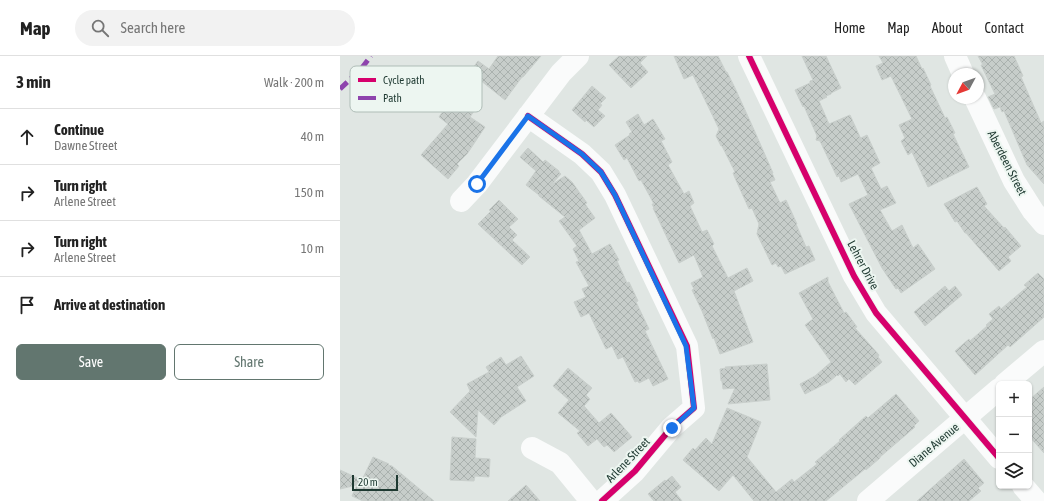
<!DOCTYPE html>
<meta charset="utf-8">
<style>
:root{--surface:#fff;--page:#f2f2f2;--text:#222;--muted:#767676;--line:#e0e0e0;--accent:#62766f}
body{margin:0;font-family:"Asap Condensed",sans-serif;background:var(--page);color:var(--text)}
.controls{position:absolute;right:12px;bottom:12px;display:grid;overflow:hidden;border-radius:6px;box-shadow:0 1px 3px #0004}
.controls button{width:36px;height:36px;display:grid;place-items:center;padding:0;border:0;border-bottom:1px solid var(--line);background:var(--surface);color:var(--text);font:20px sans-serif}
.compass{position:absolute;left:608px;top:12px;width:36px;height:36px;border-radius:50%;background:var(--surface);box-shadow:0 1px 3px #0004;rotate:229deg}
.scale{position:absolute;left:12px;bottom:10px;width:46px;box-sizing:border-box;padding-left:4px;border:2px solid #1e3931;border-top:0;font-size:11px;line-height:14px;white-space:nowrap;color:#1e3931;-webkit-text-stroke:3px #edf6f1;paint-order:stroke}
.stop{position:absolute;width:12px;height:12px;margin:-9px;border:3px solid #1a73e8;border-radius:50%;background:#fff}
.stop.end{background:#1a73e8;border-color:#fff;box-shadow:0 1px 4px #0008}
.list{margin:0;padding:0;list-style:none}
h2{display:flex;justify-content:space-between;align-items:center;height:52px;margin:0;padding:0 16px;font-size:17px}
h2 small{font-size:13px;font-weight:400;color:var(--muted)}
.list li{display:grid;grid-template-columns:26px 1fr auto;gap:12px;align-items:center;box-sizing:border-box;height:56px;padding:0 16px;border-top:1px solid var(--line)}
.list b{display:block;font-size:15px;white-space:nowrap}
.list p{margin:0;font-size:13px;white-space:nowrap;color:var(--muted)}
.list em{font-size:13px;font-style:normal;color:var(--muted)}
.actions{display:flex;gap:8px;padding:12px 16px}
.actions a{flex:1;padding:9px 0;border:1px solid var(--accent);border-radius:6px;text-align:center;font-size:14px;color:var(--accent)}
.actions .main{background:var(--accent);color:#fff}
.icon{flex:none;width:22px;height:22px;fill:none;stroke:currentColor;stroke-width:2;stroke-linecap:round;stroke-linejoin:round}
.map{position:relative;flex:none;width:704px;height:445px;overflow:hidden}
header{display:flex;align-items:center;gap:24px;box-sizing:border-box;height:56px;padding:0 20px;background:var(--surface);border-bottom:1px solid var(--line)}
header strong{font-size:19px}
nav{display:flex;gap:22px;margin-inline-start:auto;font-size:14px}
.search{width:280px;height:36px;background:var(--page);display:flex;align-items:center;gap:10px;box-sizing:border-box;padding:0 14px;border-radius:22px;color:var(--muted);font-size:15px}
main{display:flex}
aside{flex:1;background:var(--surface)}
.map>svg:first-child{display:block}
.building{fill:url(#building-cross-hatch);stroke:#c9cfcc}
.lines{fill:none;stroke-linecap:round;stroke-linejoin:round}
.minor{stroke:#fafbfb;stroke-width:22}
.quiet{stroke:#8e44ad;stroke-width:5;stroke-dasharray:10 5;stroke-linecap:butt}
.cycleway-casing{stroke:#edf6f1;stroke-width:8}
.cycleway{stroke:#d6006c;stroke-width:6}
.route{stroke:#1a73e8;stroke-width:5}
.labels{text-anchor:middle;stroke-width:4;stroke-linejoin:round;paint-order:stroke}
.street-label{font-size:12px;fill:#1e3931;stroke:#edf6f1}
.key{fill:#edf6f1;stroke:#afbdb7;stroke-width:1}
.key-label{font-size:11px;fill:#1e3931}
</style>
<header>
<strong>Map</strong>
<div class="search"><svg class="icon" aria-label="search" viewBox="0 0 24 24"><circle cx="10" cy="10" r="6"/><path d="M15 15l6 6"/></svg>Search here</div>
<nav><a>Home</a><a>Map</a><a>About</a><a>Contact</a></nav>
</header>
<main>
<aside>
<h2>3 min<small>Walk · 200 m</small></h2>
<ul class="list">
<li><svg class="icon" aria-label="ahead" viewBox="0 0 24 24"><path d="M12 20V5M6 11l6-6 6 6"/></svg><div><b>Continue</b><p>Dawne Street</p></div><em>40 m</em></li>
<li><svg class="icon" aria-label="right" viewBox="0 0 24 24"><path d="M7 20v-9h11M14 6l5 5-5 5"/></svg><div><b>Turn right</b><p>Arlene Street</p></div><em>150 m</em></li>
<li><svg class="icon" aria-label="right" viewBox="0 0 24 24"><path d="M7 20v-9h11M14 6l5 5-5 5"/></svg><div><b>Turn right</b><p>Arlene Street</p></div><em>10 m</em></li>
<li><svg class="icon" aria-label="arrive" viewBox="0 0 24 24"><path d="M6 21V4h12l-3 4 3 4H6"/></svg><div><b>Arrive at destination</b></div></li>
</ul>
<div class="actions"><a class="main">Save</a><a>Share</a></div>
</aside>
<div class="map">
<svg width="704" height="445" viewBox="0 0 704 445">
<defs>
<pattern id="building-cross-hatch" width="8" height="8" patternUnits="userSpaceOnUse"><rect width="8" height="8" fill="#c7cdca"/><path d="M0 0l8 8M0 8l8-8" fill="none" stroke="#aab1ae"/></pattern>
</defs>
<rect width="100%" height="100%" fill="#e0e6e3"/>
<path class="building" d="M158,0h43l-18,21h-1l-17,23 -35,-28 8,-11 11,8z
M279,0h28l-7,7 8,9 -17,16 -22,-23z
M334,0h44l8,16h1l8,16 20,44 18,41h-1l3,7 -5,2 10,21 6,-3 11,24h-1l10,23 3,-1 6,14 -30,14 -4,-8 -3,1 -2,-4 -4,2 -15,-31 2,-10 -7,-16 -3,1 -14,-31 -2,-5 2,-1 -13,-26h-1l-5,-10 3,-7 -26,-54 -9,4z
M462,0h24l15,32 -10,5v1l-5,2 1,1 -8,4 10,23 21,-9 10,22 1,1 6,-3 13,28 -9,5 10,21 6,-3 9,17 -16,7 12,21 10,-6 11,23 5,-4 17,25 -34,24 -3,-5 -2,1 -14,-21 -33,-64 19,-9 -10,-21 -17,8 -2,-6 -2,1 -17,-36 -4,-1 1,-4 -13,-30 -1,1 -8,-17 15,-7v-2l3,-1z
M539,0h37l6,13 1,-1 8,17 -1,1 15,32 2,-1 8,16 -2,1 16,33 -41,20 -16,-35 -4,3 -7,-14 4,-3 -6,-13 13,-6 -21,-43 -9,4 -6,-14 7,-3z
M638,0h36l9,20 -2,1 20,46 3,-2v63l-17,-19 -23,-54 -2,1 -2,-5 -6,2 -6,-12 7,-3 -14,-29h2z
M111,30l27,19 -8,12 15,10 -18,27 -10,10 2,2 -11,13 -27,-24 27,-31 -9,-7 9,-13 -6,-4z
M252,30l14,12 -6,6 2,1 -4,5 7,6 -11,11 -8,-7 -1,2 -13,-12z
M298,58l6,11 9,-6 12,20 -4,2 11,21 -4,3 16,29 5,-3 5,12 -4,3 12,26 5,-2 7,14 -2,2 16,32 19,-10 6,13 -19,10 19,51 -33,12 -6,-16 -1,1 -11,-28 -10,-21 2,-1 -3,-6 12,-6 -9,-22 -15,8 -26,-55h1l-2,-4h2l-13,-24 -2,1 -12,-23 -3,2 -9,-15 15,-10 -1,-1 3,-2 -6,-10z
M188,92l15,14 2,-2 14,11v1l2,2 -10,11 14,-9 7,6 15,21 -2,1 10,14 -16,12 13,24 18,-10 9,16 -2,1 10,22 2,-1 9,19 -2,1 13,27 -4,2 23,48 -15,7 -4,-8 -10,5 -1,-2 -3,1 -12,-25 -5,2 -6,-13 -6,3 -17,-36 -8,4 -7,-15 12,-5 -4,-8 7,-3 -13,-24 3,-1 -6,-12 4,-3 -18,-25 6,-4 -26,-21v-1l-13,-10 10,-14 -16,-14z
M637,131l10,17 -3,2 20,22 1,-1 16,19 -13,11 3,4 -12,10 -33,-38h-1l-8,-12 -2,1 -11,-18z
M159,144l19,19 -9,8 8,8 -5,5 18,17 -8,8 -44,-41 13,-13 -2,-1z
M698,217l6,6v38l-34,30 -2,-2 -33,30 -20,-24 14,-12 1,2 17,-15 -1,-1 7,-6 -4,-5 10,-8 2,3 26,-22 -3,-2z
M488,221v5l16,31 2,-1 11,15 -2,1 24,27 -1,2 4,5 -27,23 -6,-6 -3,3 -6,-8 -2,2 -1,-1 -8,7 -24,12 -5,-10 15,-8 16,-14 -26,-37 8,-6 -14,-26z
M605,230l4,5 6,-5 7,9 -37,31 -11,-14z
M181,300l13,20 -17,11 9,14 -25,16 -7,8 -16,-15 -2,27 -26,-25 20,-21 -3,-7 22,-12 -3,-5 15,-10 5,8z
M427,308l3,36 -42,4 7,-16 -12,1 -1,-8h-1l-1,-12 6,-1 -1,-1z
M228,312l24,20 -6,7 4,4 -6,7 15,17 12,-10 21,24 -18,15 -7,-7 -3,2 -7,-8 -9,7 -11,-13 3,-2 -22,-18 11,-13 -16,-14z
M704,331v66l-15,-17v-36z
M556,338l23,27 -5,5 1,1 -35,30v1l-14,12 -1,-1 -39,32h-72l-21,-26 -14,16 -36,-31 10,-12 2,2 11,-12 6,6 15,-36 34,14 -14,35 29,35 16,-13 2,3 23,-18 -2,-2 25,-21 -1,-1 27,-24 2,2z
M112,381l24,2 -1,19 15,1 -1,18 -14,-1 -1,5 -24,-1z
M33,401l16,7 -1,1 4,1 42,35h-71l-11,-5 5,-11 -17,4v-19l22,10z
M624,403l20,24 -6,5 3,3 -12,10h-52z
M332,420l9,11 -6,5 7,9h-28l-6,-7 17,-14 1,1z
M186,429l14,16h-32z"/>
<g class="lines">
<path class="minor" d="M409,0l105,220 22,37 123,145
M615,0l8,18
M635,42l39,83 19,30 11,13
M188,60l54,38 19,18 14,23 72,151 7,62 -23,20 -36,43 -33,30
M121,145l16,-17 84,-111 17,-17
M665,328l39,-33
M192,392l28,15 31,38
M683,430l13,15
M528,445l131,-112"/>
<path class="quiet" d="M0,33l21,-20 10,-13"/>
<defs>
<path id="cycleway" d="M409,0l105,220 22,37 123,145
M188,60l54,38 19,18 14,23 72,151 7,62 -23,20 -36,43 -33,30"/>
</defs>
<use href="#cycleway" class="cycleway-casing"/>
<use href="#cycleway" class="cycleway"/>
</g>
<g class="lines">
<path class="route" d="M137,128l51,-68 54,38 19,18 14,23 71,151 8,62 -22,20"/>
</g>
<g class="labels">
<g class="street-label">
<text transform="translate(667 107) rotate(63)" y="4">Aberdeen Street</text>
<text transform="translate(523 209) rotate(62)" y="4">Lehrer Drive</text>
<text transform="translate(594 389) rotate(-40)" y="4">Diane Avenue</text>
<text transform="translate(288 404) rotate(-46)" y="4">Arlene Street</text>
</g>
</g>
<rect x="10" y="10" width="132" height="46" rx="6" class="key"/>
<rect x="18" y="22" width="18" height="4" fill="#d6006c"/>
<rect x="18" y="40" width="18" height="4" fill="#8e44ad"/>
<g class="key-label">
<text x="43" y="28">Cycle path</text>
<text x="43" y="46">Path</text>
</g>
</svg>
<div class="controls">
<button>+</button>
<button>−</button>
<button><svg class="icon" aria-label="layers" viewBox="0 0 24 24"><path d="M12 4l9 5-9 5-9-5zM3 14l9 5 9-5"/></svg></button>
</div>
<svg class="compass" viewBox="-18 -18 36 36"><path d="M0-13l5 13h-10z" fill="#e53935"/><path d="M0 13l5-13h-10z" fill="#767676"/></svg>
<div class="scale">20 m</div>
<div class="stop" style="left:137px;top:128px"></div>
<div class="stop end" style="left:332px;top:372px"></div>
</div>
</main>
